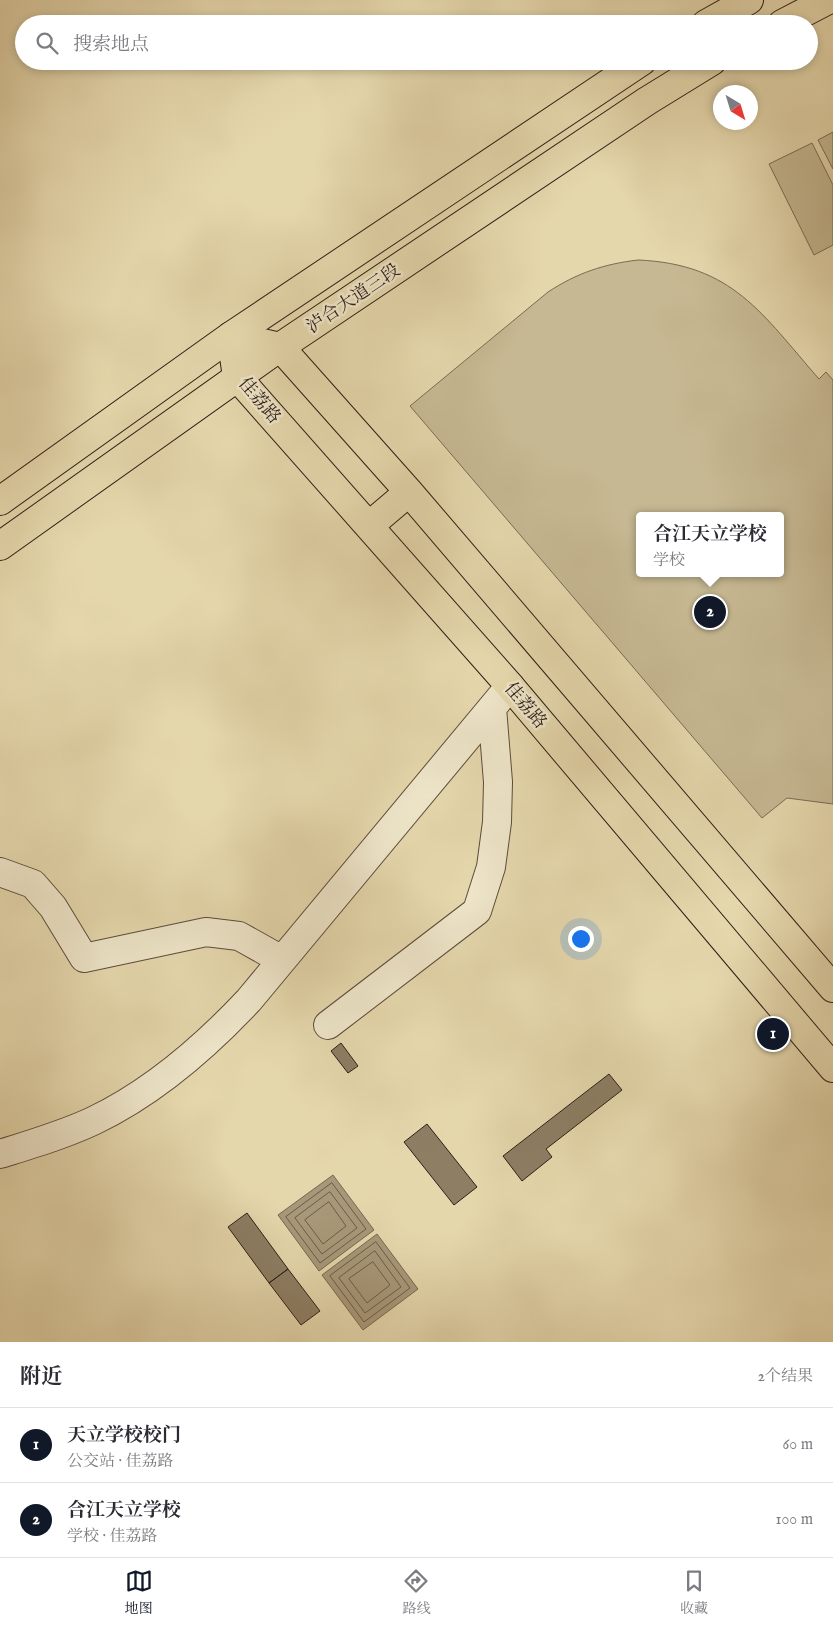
<!DOCTYPE html>
<html lang="zh">
<meta charset="utf-8">
<style>
:root{--surface:#fff;--page:#f7f7f7;--text:#2b2b33;--muted:#7c7c81;--line:#e1e1e2;--accent:#111827}
body{margin:0;font-family:"IM FELL English","Noto Serif SC",serif;background:var(--page);color:var(--text)}
.compass{position:absolute;left:713px;top:85px;width:45px;height:45px;border-radius:50%;background:var(--surface);box-shadow:0 2px 8px #0003;rotate:142deg}
.you{position:absolute;left:580px;top:938px;width:18px;height:18px;margin:-12px;border:4px solid #fff;border-radius:50%;background:#1a73e8;box-shadow:0 0 0 8px #1a73e833}
.badge{display:grid;place-items:center;width:32px;height:32px;border-radius:50%;background:var(--accent);color:#fff;font-size:16px;font-weight:700}
.pin{position:absolute;translate:-50% -50%;border:2px solid #fff;box-shadow:0 1px 5px #0006}
.popup{position:absolute;left:636px;top:512px;width:148px;height:65px;box-sizing:border-box;display:grid;place-content:center;border-radius:5px;background:var(--surface);filter:drop-shadow(0 1px 4px #0005);font-size:16px;white-space:nowrap;color:var(--muted)}
.popup b{font-size:19px;color:var(--text)}
.popup::after{content:'';position:absolute;left:50%;top:100%;margin-left:-10px;border:10px solid transparent;border-top-color:var(--surface)}
.list{margin:0;padding:0;list-style:none}
h2{display:flex;justify-content:space-between;align-items:center;height:65px;margin:0;padding:0 20px;font-size:21px}
h2 small{font-size:16px;font-weight:400;color:var(--muted)}
.list li{display:grid;grid-template-columns:32px 1fr auto;gap:15px;align-items:center;box-sizing:border-box;height:75px;padding:0 20px;border-top:1px solid var(--line)}
.list b{display:block;font-size:19px;white-space:nowrap}
.list p{margin:0;font-size:16px;white-space:nowrap;color:var(--muted)}
.list em{font-size:16px;font-style:normal;color:var(--muted)}
.icon{flex:none;width:28px;height:28px;fill:none;stroke:currentColor;stroke-width:2;stroke-linecap:round;stroke-linejoin:round}
.map{position:relative;flex:none;width:833px;height:1342px;overflow:hidden}
.search{position:absolute;background:var(--surface);box-shadow:0 2px 8px #0003;left:15px;right:15px;top:15px;height:55px;display:flex;align-items:center;gap:12px;box-sizing:border-box;padding:0 18px;border-radius:28px;color:var(--muted);font-size:19px}
.sheet{height:215px;background:var(--surface)}
nav{display:flex;justify-content:space-around;align-items:center;box-sizing:border-box;height:70px;border-top:1px solid var(--line);background:var(--surface);font-size:14px;color:var(--muted)}
nav a{display:grid;justify-items:center;gap:2px}
nav .on{color:var(--accent)}
.map>svg:first-child{display:block}
.green{fill:#c6b892;stroke:#7a6b54;fill-rule:evenodd}
.water{fill:#a79879;stroke:#776751}
.lines{fill:none;stroke-linecap:round;stroke-linejoin:round}
.shore{stroke:#6a5b48;stroke-width:1}
.building{fill:#8d7e64;stroke:#2e1e16}
.minor-casing{stroke:#5c4c3c;stroke-width:30}
.major-casing{stroke:#2e1e16;stroke-width:30}
.highway-casing{stroke:#2e1e16;stroke-width:30}
.minor{stroke:#eee5c9;stroke-width:28}
.major{stroke:#e5d7ac;stroke-width:28}
.highway{stroke:#e5d7ac;stroke-width:28}
.labels{text-anchor:middle;stroke-width:5;stroke-linejoin:round;paint-order:stroke}
.street-label{font-size:18px;fill:#2e1e16;stroke:#eee5c9}
</style>
<div class="map">
<svg width="833" height="1342" viewBox="0 0 833 1342">
<rect width="100%" height="100%" fill="#e5d7ac"/>
<filter id="stains"><feTurbulence type="fractalNoise" baseFrequency=".004" numOctaves="4"/><feColorMatrix values="0 0 0 0 .2 0 0 0 0 .09 0 0 0 0 .02 0 0 0 .5 -.17"/></filter>
<radialGradient id="worn" r=".72"><stop offset=".6" stop-color="#630" stop-opacity="0"/><stop offset="1" stop-color="#630" stop-opacity=".3"/></radialGradient>
<path class="green" d="M833,132v37l-15,-29z
M812,143l21,42v60l-19,10 -45,-91z
M638,260c95,4 124,54 181,119l7,-7 7,8v424l-46,-6 -25,20 -352,-412 138,-114c29,-19 56,-28 90,-32zM640,516h140v57h-140z"/>
<path class="water" d="M333,1175l41,55 -55,41 -41,-56z
M377,1234l41,55 -55,41 -41,-55z"/>
<g class="lines">
<path class="shore" d="M332,1183l34,46 -46,34 -34,-46z
M330,1192l27,36 -35,26 -27,-36z
M329,1202l17,24 -23,18 -18,-24z
M376,1242l34,46 -46,34 -34,-46z
M375,1251l26,36 -36,26 -26,-35z
M373,1262l17,23 -23,18 -18,-24z"/>
</g>
<path class="building" d="M341,1043l17,23 -10,7 -17,-22z
M609,1074l13,16 -76,59 6,8 -30,24 -19,-25z
M427,1124l50,63 -23,18 -50,-63z
M247,1213l41,56 -19,14 -41,-56z
M288,1269l32,42 -19,14 -32,-42z"/>
<g class="lines">
<defs>
<path id="minor" d="M0,872l33,12 20,23 31,51 122,-26 33,4 43,24
M328,1025l149,-114 14,-44 6,-45 1,-40 -6,-74
M0,1154c32,-10 63,-19 93,-33 59,-28 112,-74 156,-121l261,-314"/>
<path id="major" d="M370,525l39,-33
M833,988l-424,-496 -129,-145 -49,-11 6,41 273,309 323,382"/>
<path id="highway" d="M706,24l43,-24
M782,24l46,-24
M0,501l231,-165 411,-275
M0,546l280,-199 367,-246 65,-40"/>
</defs>
<use href="#minor" class="minor-casing"/>
<use href="#major" class="major-casing"/>
<use href="#highway" class="highway-casing"/>
<use href="#minor" class="minor"/>
<use href="#major" class="major"/>
<use href="#highway" class="highway"/>
</g>
<g class="labels">
<g class="street-label">
<text transform="translate(353 298) rotate(-34)" y="6">泸合大道三段</text>
<text transform="translate(260 400) rotate(50)" y="6">佳荔路</text>
<text transform="translate(526 705) rotate(50)" y="6">佳荔路</text>
</g>
</g>
<rect width="100%" height="100%" filter="url(#stains)"/>
<rect width="100%" height="100%" fill="url(#worn)"/>
</svg>
<svg class="compass" viewBox="-18 -18 36 36"><path d="M0-13l5 13h-10z" fill="#e53935"/><path d="M0 13l5-13h-10z" fill="#7c7c81"/></svg>
<div class="you"></div>
<div class="pin badge" style="left:773px;top:1034px">1</div>
<div class="pin badge" style="left:710px;top:612px">2</div>
<div class="popup"><b>合江天立学校</b>学校</div>
<div class="search"><svg class="icon" aria-label="search" viewBox="0 0 24 24"><circle cx="10" cy="10" r="6"/><path d="M15 15l6 6"/></svg>搜索地点</div>
</div>
<section class="sheet">
<h2>附近<small>2个结果</small></h2>
<ul class="list">
<li><span class="badge">1</span><div><b>天立学校校门</b><p>公交站 · 佳荔路</p></div><em>60 m</em></li>
<li><span class="badge">2</span><div><b>合江天立学校</b><p>学校 · 佳荔路</p></div><em>100 m</em></li>
</ul>
</section>
<nav>
<a class="on"><svg class="icon" aria-label="map" viewBox="0 0 24 24"><path d="M3 6l6-2 6 2 6-2v14l-6 2-6-2-6 2zM9 4v14M15 6v14"/></svg>地图</a>
<a><svg class="icon" aria-label="directions" viewBox="0 0 24 24"><path d="M12 3l9 9-9 9-9-9zM9 14v-3h6M13 9l2 2-2 2"/></svg>路线</a>
<a><svg class="icon" aria-label="saved" viewBox="0 0 24 24"><path d="M7 4h10v16l-5-4-5 4z"/></svg>收藏</a>
</nav>
